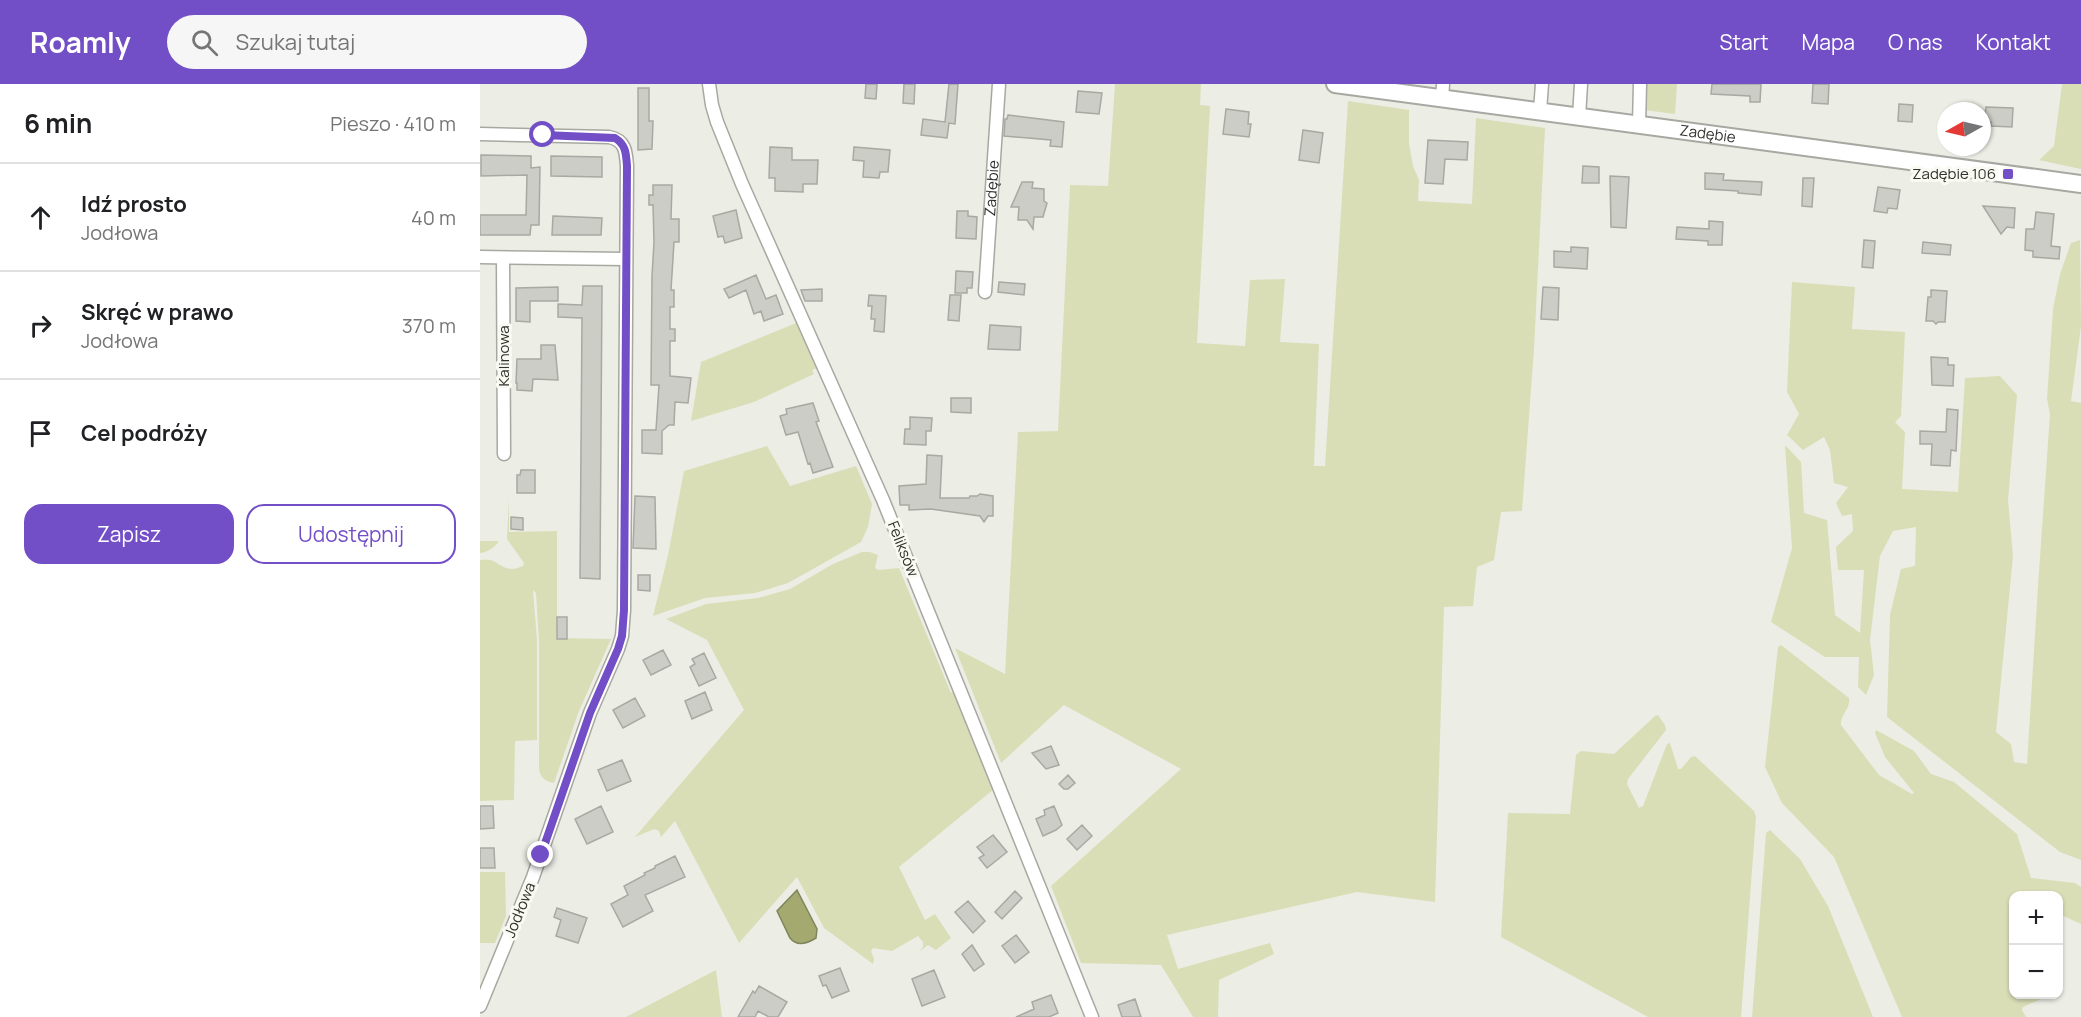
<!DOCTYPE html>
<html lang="pl">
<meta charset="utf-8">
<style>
:root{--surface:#fff;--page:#f6f6f6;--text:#202124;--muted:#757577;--line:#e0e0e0;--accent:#724ec7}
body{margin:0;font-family:Manrope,sans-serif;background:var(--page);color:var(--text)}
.controls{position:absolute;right:18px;bottom:18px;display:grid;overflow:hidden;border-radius:12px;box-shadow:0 2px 4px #0004}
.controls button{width:54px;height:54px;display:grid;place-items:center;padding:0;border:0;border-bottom:2px solid var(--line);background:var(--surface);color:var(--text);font:30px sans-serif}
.compass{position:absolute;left:1457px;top:18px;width:54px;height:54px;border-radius:50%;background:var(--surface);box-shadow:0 2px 4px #0004;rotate:262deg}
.stop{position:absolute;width:18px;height:18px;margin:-14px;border:4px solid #724ec7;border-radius:50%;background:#fff}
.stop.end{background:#724ec7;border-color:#fff;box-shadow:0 2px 6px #0008}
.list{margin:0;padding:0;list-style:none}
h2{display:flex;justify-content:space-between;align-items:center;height:78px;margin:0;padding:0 24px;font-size:26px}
h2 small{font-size:20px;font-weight:400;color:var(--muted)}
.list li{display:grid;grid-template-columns:39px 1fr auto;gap:18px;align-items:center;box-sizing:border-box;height:108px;padding:0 24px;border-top:2px solid var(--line)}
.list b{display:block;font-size:22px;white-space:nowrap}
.list p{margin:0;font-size:20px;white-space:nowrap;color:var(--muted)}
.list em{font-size:20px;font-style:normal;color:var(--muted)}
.actions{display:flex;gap:12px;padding:18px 24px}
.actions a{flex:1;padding:14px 0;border:2px solid var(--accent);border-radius:18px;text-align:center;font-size:21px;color:var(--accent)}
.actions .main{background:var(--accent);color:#fff}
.icon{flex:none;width:33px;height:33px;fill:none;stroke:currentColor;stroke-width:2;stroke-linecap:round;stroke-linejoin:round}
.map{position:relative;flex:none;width:1601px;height:933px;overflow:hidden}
header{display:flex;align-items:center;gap:36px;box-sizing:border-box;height:84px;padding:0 30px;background:var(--accent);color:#fff}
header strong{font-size:28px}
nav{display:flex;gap:33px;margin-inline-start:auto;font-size:21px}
.search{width:420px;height:54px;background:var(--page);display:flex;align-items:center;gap:15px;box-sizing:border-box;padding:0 21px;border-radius:33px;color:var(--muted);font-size:22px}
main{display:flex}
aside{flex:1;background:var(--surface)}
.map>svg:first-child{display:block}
.green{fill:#dadeb7}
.water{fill:#a3a96f;stroke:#81855c;stroke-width:1.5}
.building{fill:#cccdc6;stroke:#a8a9a2;stroke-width:1.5}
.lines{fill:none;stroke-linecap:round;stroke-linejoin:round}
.street-casing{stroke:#a7a8a1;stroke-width:15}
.secondary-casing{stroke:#a7a8a1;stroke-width:20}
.street{stroke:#fff;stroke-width:12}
.secondary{stroke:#fff;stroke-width:16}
.route{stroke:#724ec7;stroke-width:8}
.poi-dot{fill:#724ec7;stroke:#f9faf2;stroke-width:2}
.labels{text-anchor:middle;stroke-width:6;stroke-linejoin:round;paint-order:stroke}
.street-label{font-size:15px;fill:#31312e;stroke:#f9faf2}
.poi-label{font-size:15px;fill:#31312e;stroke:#f9faf2;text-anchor:end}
</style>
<header>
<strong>Roamly</strong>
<div class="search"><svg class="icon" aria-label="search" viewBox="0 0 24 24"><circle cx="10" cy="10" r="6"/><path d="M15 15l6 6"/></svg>Szukaj tutaj</div>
<nav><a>Start</a><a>Mapa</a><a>O nas</a><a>Kontakt</a></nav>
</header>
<main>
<aside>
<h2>6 min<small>Pieszo · 410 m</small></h2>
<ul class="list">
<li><svg class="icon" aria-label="ahead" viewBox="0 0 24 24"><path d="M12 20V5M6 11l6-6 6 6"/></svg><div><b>Idź prosto</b><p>Jodłowa</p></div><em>40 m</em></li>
<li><svg class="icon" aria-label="right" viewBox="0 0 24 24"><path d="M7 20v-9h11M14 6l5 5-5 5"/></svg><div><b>Skręć w prawo</b><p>Jodłowa</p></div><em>370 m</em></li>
<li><svg class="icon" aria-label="arrive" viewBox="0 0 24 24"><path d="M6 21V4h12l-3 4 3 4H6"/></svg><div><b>Cel podróży</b></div></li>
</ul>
<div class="actions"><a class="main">Zapisz</a><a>Udostępnij</a></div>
</aside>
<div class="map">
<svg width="1601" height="933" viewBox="0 0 1601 933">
<rect width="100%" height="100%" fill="#ecede5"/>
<path class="green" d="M635,0h86l-1,21 10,1 -13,237 48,3 5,-66 35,-1 -5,63 39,2 -5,122h11l23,-365 61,9v33l4,23 6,14 -1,21 54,3 4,-86 69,10 -11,221 -12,162 -21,1 -7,48 -17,7 -4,39 -29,1 -9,295 -78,-10 -190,43 11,34 92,-26 4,11 -55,26 -1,37h-25l-32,-52 -80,-2 -30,-77 130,-117 -117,-64 -63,58 -46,-115 50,26 13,-242 40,-1 12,-246 38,1z
M1163,0h34l-2,30 -31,-4z
M1582,0h19v85l-42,-9 15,-14z
M1600,156l1,86 -10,75 10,2v457l-21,-8 -173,-135 3,-102 11,-46 14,-3 1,-39 -23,4 -13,25 -10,84 4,35 -8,20 -8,-8 1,-30h-34l-54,-35 21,-74 -7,-103 16,17 3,51 23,7 8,95 25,18 4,-63h-26l-2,-23 17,-16 -1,-17 -10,2 -6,-13 12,-16 -14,-4 -4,-33 -6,-13 -21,13 -16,-15 12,-21 -12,-22 5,-110 63,5 -3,42 53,3 -4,84 -6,6 10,10 -3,57 56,3 7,-114 35,-2 17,19 -9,105 5,56 -17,176 15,12 3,18 13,2 11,-178 12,-172 -3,-15 6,-90 7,-35 11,-31z
M316,239l22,45 -6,2 2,4 -60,28 -63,19 10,-59z
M287,362l23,40 66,-20 16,38 -4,23 -7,15 -73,41 -33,10 -50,5 -52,18 15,-61 16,-84z
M29,414v34l48,-1v107l54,1 -32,72 -25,72c-9,-2 -14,-5 -15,-15v-127l-3,-48 -3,-3 4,51v99l-22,1 -1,59 -34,1v-241c5,0 11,-1 15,2 10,6 15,10 28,4l1,-3 -17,-24z
M0,457h19c-5,7 -11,11 -19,12z
M382,468h8l8,3 -3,13 3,2 21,-2 52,125 3,-2 40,98 -95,78 26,53 10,-6 16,24 -15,12 -8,-5 -9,7 4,-5v-5l-5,-6 -26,15 -19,-3 -2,3 3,8 -1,5 -49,-36 -27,-51 -58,66 -64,-122 -14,16 -2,-6 -5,-2 -19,8 109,-127 -37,-70 -41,-21 40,-15 52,-6 32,-9 43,-25z
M1301,561l68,53c2,10 -9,17 -8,27l38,50 33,19 2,-1 -29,-36 -10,-24 1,-3 38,21 17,23 23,8 63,52 14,44 44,5 6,4v37l-22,-10 -1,-18h-44v98l28,1 -1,4 -18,8 -1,3 4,7h-124l-68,-160 -52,-54 -17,-36 13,-120z
M1178,631l7,10 1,5 -38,49 -1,5 12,24 4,-2 24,-62 3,-1 8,26h3l10,-12 4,-1 59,55 2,6 -15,200h-93l-147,-80 7,-124 62,1 6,-59 5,-4 33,3 41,-38z
M1290,746l30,29 28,47 45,111h-121l14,-184z
M0,788h25l1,44 -11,27h-15z
M236,886l6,47h-96z"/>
<path class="water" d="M317,806l20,39 -1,9c-8,5 -19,9 -26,0l-13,-27z"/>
<path class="building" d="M386,0h11l-1,15 -11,-1z
M424,0h11l-1,20 -11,-1z
M469,0h9l-3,40 -6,-1 -2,15 -26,-3 2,-16 22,3z
M1232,0h49l-1,18h-10v-6l-39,-2z
M1333,0h16l-1,20 -16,-1z
M158,4h11v33h4l-1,28 -14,1z
M598,7l24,2 -3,21 -23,-2z
M1419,20l14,1 -1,17 -14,-1z
M1506,23l27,1 -1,19 -21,-1v-4h-7z
M746,25l23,3 -1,12h3l-2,13 -26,-3z
M528,31l56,7 -2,25 -12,-1 1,-6 -47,-4 1,-17h2z
M823,46l20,3 -4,30 -20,-3z
M948,56l40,2 -1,18 -22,-1 -2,25 -18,-1z
M290,63l22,1v12h26l-1,24h-14v8l-28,-1v-13h-6z
M374,63l36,3 -2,22h-8l-1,6 -16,-1 1,-16 -11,-1z
M1,71l50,1v12l9,-1 -1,58h-8l-1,10h-50v-20h46l1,-40 -46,1z
M71,72l51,1v20l-51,-1z
M1103,82l16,1v16h-17z
M1225,89l19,1 -1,6 39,2 -1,13 -23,-2v-2l-33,-2z
M1130,92l19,1 -3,51 -15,-1z
M1323,94h11l-2,29 -10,-1z
M542,98h11l-1,6 12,1v12l3,2 -4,14h-9l-1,12 -6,-9h-9l1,-13h-8z
M173,101h19l-1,34h8v23h-5l-3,48h3v17h-4v22h5v12h-5v35l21,2 -3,25 -13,-1 -1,23h-5l-7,6v23l-20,-1v-23h14l3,-45h-8l1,-109 2,-34 -1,-37h-4v-10h4z
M1398,103l22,3 -3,19 -9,-1 -1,5 -13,-2z
M1503,122l32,2 -1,20 -7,-1 -6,7z
M256,126l6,28 -17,5 -2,-7 -5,1 -5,-21z
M477,127h11v5l9,1 -1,22 -20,-1z
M1556,128l18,2 -3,32 9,1 -1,12 -26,-2v-6l-8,-1 1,-21h8z
M73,132l49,2 -1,17h-49z
M1229,137l14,1 -1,23h-14v-4l-32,-2 1,-12 32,2z
M1384,156l11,1 -2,27 -11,-1z
M1443,158l28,3 -1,10 -28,-2z
M1091,163l17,1 -1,21 -33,-2v-16l17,1z
M476,187l17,1 -1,16h-5v5h-12z
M276,191l10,24 10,-4 7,19 -19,7 -3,-10 -7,3 -8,-24 -17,8 -5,-9z
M519,198l26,2 -1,11 -26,-3z
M103,202h19l-2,293 -20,-1 2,-260 -24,-1v-13l24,1z
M78,203v14h-28v21l-14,-1v-33z
M1063,203l16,1 -1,32 -17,-1z
M342,205v12h-17l-4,-11z
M1451,206l16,1 -2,31h-7l-2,2 -3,-3h-7l2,-24h3z
M389,211l17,1 -2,36 -10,-1 1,-12h-4l1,-13h-4z
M470,211h11l-2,26 -11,-1z
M510,241l31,2 -1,23 -32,-1z
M61,261h14l3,35 -25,-1 -1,12 -15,-1v-7h-1l1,-24h24z
M1451,273l17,1v7h6l-1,21 -21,-1z
M471,314h20v15l-20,-1z
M333,319l6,18 -3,1 17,45 -20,6 -3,-10 -2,1 -10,-32 -12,3 -6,-19 7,-2 -1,-5z
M1467,325l11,1 -2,41 -5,-1 -1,16 -19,-1 1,-21h-12v-13l26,1z
M430,333l22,1 -1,13h-5v14l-22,-1 1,-15h5z
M447,371l15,1 -2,42h29l1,-2h7l3,-2 13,2v20h-5l-4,6 -4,-6 -49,-7 -22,1v-5h-9l-1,-19 27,-2z
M41,386h14v23h-18v-18h3z
M155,412l20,1 1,52 -23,-1z
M31,433l12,1v12l-12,-1z
M158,491h12v16l-12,-1z
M77,533h10v22h-10z
M183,566l8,15 -20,10 -8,-15z
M224,569l12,25 -17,8 -9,-19 5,-3 -3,-5z
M225,608l7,18 -20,9 -7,-18z
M155,614l10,18 -22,12 -10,-18z
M571,662l8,19 -13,4 -14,-16z
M142,676l9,21 -24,10 -9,-21z
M588,691l7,8 -7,6h-4l-5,-5z
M0,722h13l1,22 -14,1z
M121,722l12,26 -26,12 -12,-25z
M574,722l8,19 -6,5 -13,6 -7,-17 9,-4 -1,-5z
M602,741l10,11 -15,14 -10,-11z
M513,751l14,17 -20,16 -8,-10 5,-3 -7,-8z
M0,764h14l1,20h-15z
M195,772l10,21 -40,18 8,16 -30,16 -12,-23 17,-9 -4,-9 21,-11 -1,-2 11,-5v-2z
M535,807l7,7 -20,21 -7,-7z
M488,817l17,20 -12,12 -18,-21z
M77,824l30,10 -9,25 -22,-7 5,-16 -7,-3z
M536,851l13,17 -14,11 -13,-17z
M492,861l12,19 -10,7 -12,-17z
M360,884l9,23 -17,7 -6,-13 -3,1 -4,-10z
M454,886l11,27 -23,9 -10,-27z
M279,902l28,16 -9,15h-9l-11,-6 -3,6h-17l15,-26 2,2z
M571,911l7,18 -9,4h-33l18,-8 -2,-7z
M655,915l6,18h-19l-4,-12z"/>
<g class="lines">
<defs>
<g id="street">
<path d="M229,0l3,21 5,17 25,62 141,316 209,517"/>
<path d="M962,14l1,-14"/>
<path d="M1060,27l2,-27"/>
<path d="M1099,33l2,-33"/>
<path d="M1159,41l1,-41"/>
<path d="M0,50l129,3c16,3 17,14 18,29l-3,444 -2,26 -4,13 -28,64 -57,164 -53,129"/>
<path d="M0,173l146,2"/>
<path d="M23,174l1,196"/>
<path id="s1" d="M505,208l14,-208"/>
</g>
<g id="secondary">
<path id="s2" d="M855,0l746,100"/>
</g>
</defs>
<use href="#street" class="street-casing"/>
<use href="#secondary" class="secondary-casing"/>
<use href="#street" class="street"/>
<use href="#secondary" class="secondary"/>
</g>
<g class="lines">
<path class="route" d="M61,771l49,-142 28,-64 4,-13 2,-26 3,-444c-1,-13 -1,-21 -12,-28l-72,-3"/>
</g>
<rect class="poi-dot" x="1522" y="84" width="12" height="12" rx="3"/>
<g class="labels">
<g class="street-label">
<text dy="5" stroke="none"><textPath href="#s2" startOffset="376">Zadębie</textPath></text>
<text dy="5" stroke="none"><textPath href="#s1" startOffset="104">Zadębie</textPath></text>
<text transform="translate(24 272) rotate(-90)" y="5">Kalinowa</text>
<text transform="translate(423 465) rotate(68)" y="5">Feliksów</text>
<text transform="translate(40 826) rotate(-68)" y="5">Jodłowa</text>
</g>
<g class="poi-label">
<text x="1516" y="95">Zadębie 106</text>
</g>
</g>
</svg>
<div class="controls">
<button>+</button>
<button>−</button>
</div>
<svg class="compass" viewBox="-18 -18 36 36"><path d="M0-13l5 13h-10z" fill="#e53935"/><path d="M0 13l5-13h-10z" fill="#757577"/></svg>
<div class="stop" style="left:63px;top:51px"></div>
<div class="stop end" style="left:61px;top:771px"></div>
</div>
</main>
